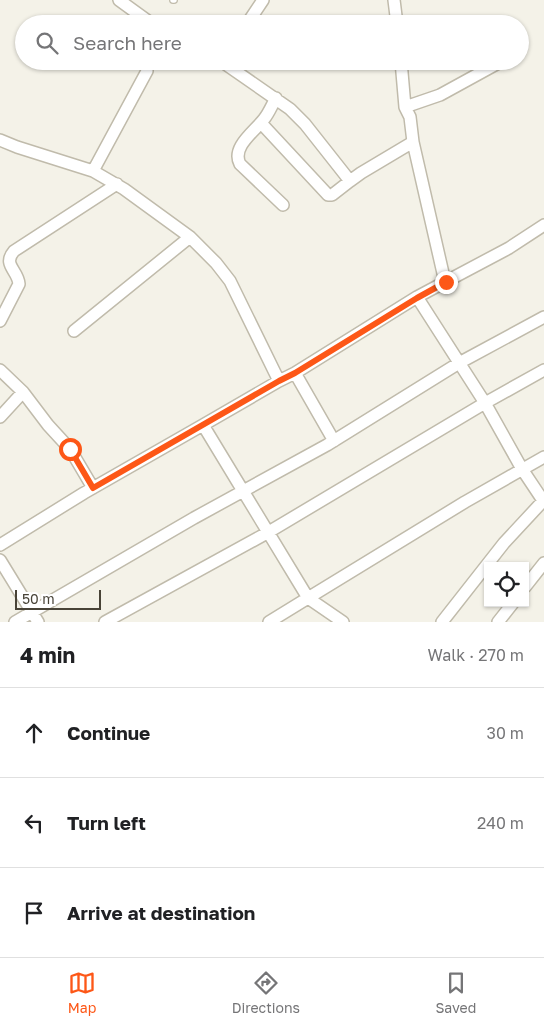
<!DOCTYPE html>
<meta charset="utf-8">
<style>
:root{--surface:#fff;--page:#f6f6f6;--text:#202124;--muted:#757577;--line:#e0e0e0;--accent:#fd5717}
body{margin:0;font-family:"Golos Text",sans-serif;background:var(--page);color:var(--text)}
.controls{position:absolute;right:15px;bottom:15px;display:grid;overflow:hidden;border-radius:0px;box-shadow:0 1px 4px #0004}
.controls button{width:45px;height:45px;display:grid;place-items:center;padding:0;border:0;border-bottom:1px solid var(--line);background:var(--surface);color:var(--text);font:25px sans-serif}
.scale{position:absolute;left:15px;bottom:12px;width:86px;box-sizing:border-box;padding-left:5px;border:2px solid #484337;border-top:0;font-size:14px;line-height:18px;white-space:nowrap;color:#484337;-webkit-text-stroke:4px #fff;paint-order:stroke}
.stop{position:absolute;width:15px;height:15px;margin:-11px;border:4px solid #fd5717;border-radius:50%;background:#fff}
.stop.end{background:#fd5717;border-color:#fff;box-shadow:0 1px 5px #0008}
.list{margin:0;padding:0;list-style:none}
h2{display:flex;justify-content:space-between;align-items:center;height:65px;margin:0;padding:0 20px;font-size:21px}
h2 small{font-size:16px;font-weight:400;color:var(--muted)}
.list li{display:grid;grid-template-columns:32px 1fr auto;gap:15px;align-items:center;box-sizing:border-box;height:90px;padding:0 20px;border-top:1px solid var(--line)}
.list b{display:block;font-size:19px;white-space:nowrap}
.list em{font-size:16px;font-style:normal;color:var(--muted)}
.icon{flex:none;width:28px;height:28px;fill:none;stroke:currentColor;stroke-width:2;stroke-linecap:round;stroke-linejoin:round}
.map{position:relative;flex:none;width:544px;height:622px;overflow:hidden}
.search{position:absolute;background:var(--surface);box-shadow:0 1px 4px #0004;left:15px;right:15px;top:15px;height:55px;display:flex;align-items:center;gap:12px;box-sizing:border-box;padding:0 18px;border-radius:28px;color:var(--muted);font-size:19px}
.sheet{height:335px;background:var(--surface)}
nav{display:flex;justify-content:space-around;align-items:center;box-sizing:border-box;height:70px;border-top:1px solid var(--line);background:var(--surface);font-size:14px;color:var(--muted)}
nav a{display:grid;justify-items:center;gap:2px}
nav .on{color:var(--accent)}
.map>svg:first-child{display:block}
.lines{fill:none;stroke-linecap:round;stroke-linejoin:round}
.service-casing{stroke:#c0bbab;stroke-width:8}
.minor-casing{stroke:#c0bbab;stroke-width:14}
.service{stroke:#fff;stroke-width:5.5}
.minor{stroke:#fff;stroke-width:11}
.route{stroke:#fd5717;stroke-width:6}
</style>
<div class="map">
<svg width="544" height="622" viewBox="0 0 544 622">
<rect width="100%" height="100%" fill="#f4f2e8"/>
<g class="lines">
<defs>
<path id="service" d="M173,0h1"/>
<path id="minor" d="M119,0l33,24
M394,0l3,24
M247,24l16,-24
M221,61l69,48 15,15 45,57 11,-8 52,-31
M276,98c-4,7 -7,15 -12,21 -9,12 -33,28 -24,45l43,41
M405,107l35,-12 62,-34
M261,123l67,72h4l18,-14
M0,140l17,7 76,24 31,18 66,48 26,26 14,18 49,100
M93,171l54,-100
M445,282l64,-34 35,-23
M417,297l68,106 37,66 22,33
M0,321l19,-37c-1,-14 -17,-19 -5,-33l103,-67
M74,331l116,-94
M0,370l23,22 25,33 22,24 23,39
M295,373l39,68
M0,417l23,-25
M203,425l76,-44 16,-8 122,-76 28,-15 -32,-140 -3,-25 -5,-10 -4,-46
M0,545l84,-52 119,-68 105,173 -39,24
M0,560l38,62
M525,587l19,-24
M15,622l179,-104 133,-73 132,-82 85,-46
M105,622l162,-89 218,-130 59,-33
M343,622l-35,-24 157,-96 79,-45
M442,622l62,-79 39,-42
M498,622l15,-19"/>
</defs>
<use href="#service" class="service-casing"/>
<use href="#minor" class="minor-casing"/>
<use href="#service" class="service"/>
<use href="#minor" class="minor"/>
</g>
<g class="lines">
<path class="route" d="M70,449l23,39 186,-107 16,-8 122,-75 29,-16"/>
</g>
</svg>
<div class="controls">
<button><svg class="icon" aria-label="locate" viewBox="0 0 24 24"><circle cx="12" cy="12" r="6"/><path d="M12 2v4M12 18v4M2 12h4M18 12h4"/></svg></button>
</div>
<div class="scale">50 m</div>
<div class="stop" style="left:70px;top:449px"></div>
<div class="stop end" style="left:446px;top:282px"></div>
<div class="search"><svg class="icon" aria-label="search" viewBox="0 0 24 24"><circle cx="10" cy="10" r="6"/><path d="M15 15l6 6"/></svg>Search here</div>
</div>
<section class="sheet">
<h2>4 min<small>Walk · 270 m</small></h2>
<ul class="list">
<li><svg class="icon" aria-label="ahead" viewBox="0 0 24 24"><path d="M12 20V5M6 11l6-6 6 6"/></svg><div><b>Continue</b></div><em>30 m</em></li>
<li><svg class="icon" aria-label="left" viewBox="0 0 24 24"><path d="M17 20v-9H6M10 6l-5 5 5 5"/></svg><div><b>Turn left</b></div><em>240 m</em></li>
<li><svg class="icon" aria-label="arrive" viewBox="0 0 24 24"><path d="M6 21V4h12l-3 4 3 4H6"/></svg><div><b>Arrive at destination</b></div></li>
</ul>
</section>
<nav>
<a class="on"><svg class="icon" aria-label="map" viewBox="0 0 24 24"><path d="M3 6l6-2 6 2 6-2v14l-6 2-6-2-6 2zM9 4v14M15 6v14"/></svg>Map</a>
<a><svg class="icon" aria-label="directions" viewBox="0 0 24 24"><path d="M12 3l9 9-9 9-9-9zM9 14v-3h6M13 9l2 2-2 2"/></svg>Directions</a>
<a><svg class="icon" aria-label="saved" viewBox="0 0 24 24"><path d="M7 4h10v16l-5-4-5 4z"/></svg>Saved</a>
</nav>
